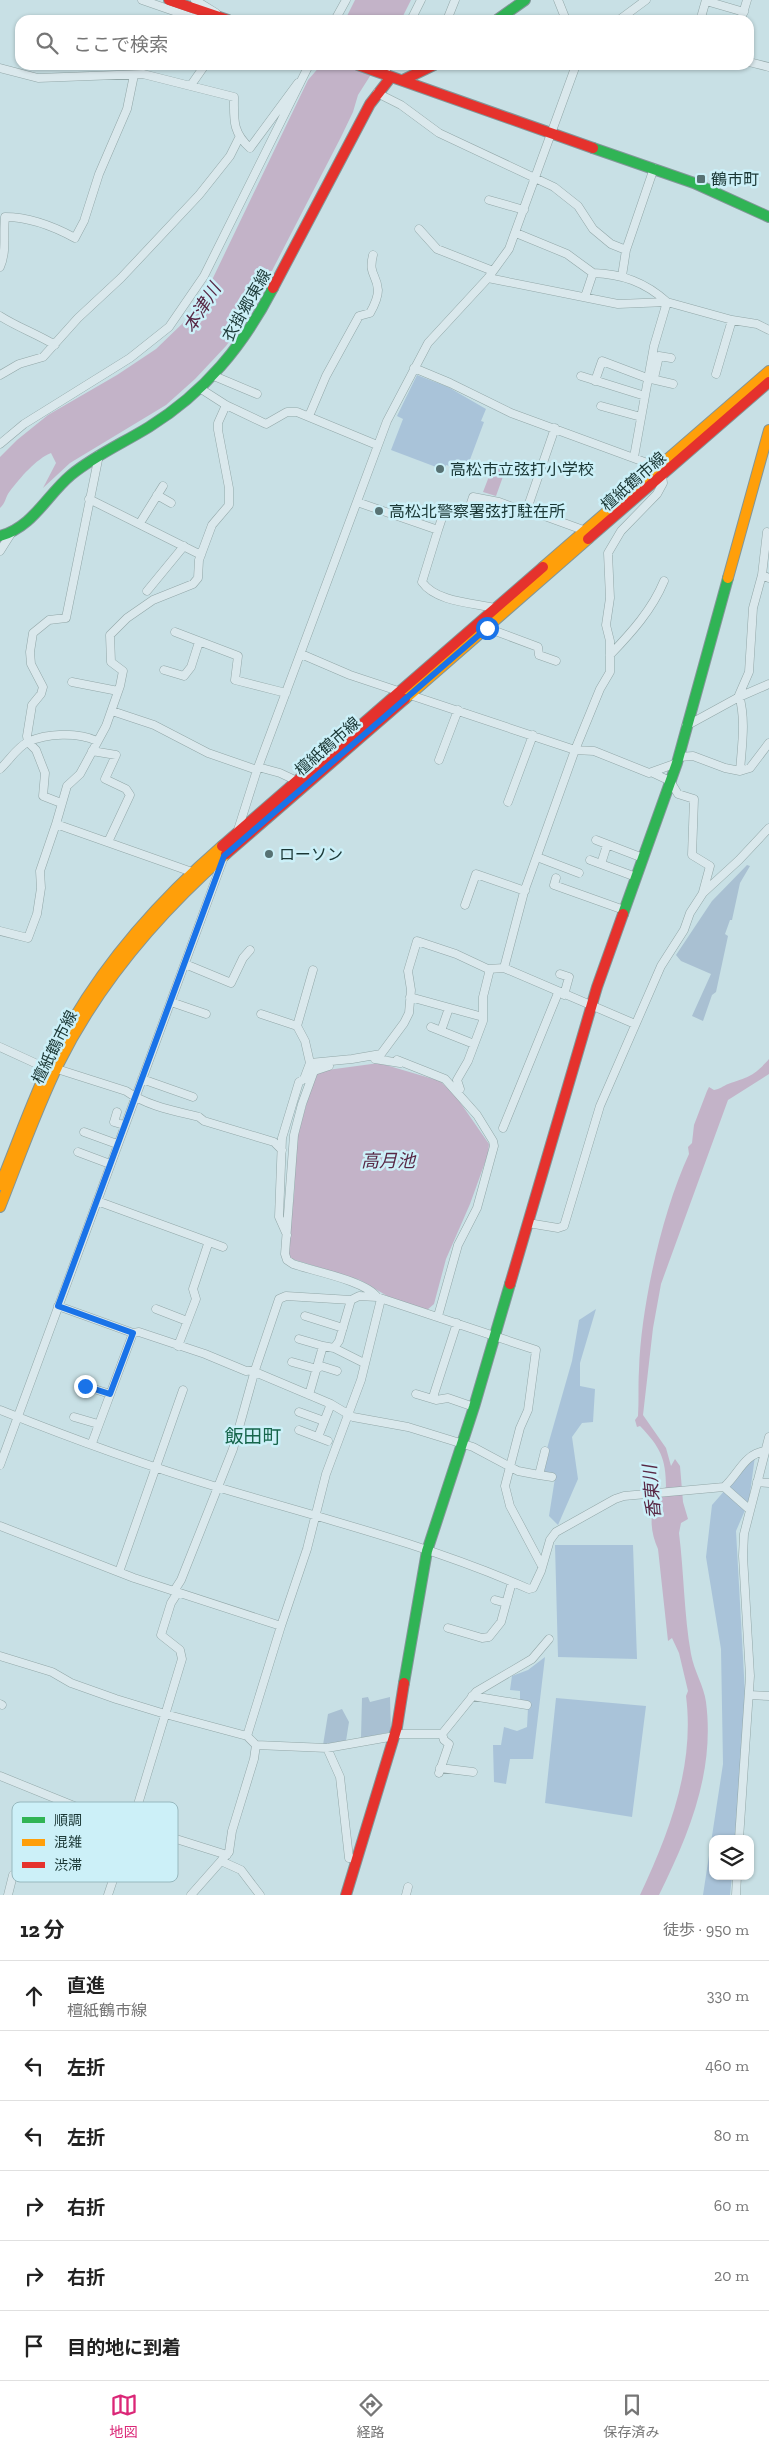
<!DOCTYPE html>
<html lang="ja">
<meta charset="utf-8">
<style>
:root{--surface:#fff;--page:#f6f6f6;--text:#222;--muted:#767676;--line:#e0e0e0;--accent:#db2777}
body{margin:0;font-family:"Zilla Slab","Noto Sans JP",serif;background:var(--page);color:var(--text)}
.controls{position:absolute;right:15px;bottom:15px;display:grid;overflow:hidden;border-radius:10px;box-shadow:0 1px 4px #0004}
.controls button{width:45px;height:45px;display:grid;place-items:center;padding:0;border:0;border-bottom:1px solid var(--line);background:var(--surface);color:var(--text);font:25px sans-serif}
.stop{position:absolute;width:15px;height:15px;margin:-11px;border:4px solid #1a73e8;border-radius:50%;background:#fff}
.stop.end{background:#1a73e8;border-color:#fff;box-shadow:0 1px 5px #0008}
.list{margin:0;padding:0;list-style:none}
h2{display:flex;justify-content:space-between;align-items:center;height:65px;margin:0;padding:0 20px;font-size:21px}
h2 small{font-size:16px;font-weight:400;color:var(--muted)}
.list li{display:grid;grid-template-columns:32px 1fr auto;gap:15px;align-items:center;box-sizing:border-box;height:70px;padding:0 20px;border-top:1px solid var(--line)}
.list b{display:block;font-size:19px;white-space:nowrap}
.list p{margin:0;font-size:16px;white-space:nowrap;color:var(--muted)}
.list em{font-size:16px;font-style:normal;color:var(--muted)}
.icon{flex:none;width:28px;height:28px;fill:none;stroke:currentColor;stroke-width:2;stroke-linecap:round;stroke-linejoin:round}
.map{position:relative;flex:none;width:769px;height:1895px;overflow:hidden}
.search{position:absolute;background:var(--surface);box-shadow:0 1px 4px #0004;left:15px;right:15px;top:15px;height:55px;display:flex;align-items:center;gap:12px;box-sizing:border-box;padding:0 18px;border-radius:15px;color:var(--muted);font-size:19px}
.sheet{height:485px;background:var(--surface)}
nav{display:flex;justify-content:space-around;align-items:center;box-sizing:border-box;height:70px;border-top:1px solid var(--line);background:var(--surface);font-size:14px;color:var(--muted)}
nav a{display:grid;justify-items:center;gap:2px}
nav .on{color:var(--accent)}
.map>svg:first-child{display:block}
.green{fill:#a9c3d9}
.cemetery{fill:#a9c0d2}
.water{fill:#c3b3c8}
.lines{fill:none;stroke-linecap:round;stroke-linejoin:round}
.street-casing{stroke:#92a7a8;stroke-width:9}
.fast-casing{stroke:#829698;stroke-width:12}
.slow-casing{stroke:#829698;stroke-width:12}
.jam-casing{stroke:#829698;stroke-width:12}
.street{stroke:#dae8ec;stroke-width:8}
.fast{stroke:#30b455;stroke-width:10}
.slow{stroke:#ff9f0a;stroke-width:10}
.jam{stroke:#e5322d;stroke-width:10}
.route{stroke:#1a73e8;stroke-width:6}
.poi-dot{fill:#577273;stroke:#ccf0f8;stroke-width:2}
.labels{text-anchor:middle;stroke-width:5;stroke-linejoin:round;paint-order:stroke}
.poi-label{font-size:16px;fill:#1a3735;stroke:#ccf0f8;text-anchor:start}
.street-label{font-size:16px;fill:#1a3735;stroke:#ccf0f8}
.water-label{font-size:18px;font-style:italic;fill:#582845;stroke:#ccf0f8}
.quarter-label{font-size:19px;fill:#17664c;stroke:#ccf0f8}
.key{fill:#ccf0f8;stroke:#97b8be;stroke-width:1}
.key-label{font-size:14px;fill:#1a3735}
</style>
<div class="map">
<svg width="769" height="1895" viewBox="0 0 769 1895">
<rect width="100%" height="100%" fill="#c8e0e5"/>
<path class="green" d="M417,375l31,12 38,22 -5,12 3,1 -16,43 -5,5 -17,-5 -2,5 -53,-20 12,-31 -6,-3z
M596,1309l-16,54v23l15,3 -2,33 -11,1 -10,14 6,42 -20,46 -9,-9 6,-38 -15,-5 32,-112 7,-41z
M755,1456l-6,45 -13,30 9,163 -10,145h-22v37h19l-2,19h-27l20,-131 -2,-115 -15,-92 6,-52z
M555,1545h78l4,114 -79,-2z
M545,1657l-12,102h-23l-4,25 -12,-2 -1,-37h8l3,-18 13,4 10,-4 1,-19 -8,-7v-10l-10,-1 2,-14 16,-6z
M556,1698l90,8 -14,111 -87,-14z"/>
<path class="cemetery" d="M747,865l3,1 -10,17 -8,37h-2l-5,14 3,2 -12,56 -4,3 -9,26 -11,-5 19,-42 -30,-13 -5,-6 36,-54z
M368,1697l2,5 20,-5 1,35 -30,6 1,-40z
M342,1709l7,13 -3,19 -23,4 5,-31z"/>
<path class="water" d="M355,0h56l-10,20h-56z
M321,65h56l-19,30 -5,17 -12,25 -81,157 -17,29 -17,23 -31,33 -29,26 -96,58 -27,25 13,-25 -5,-10c-15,6 -31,25 -41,38 -5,6 -4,12 -10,17v-51l17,-17 31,-25 69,-40 39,-26 27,-26 29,-43 96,-200z
M493,466l12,5 -9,25 -13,-4z
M769,1059v15l-41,26 -39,107 -28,77 -8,44 -10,87 23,33 5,18 4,-7 5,7 3,36 5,17 -7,4 -2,10c5,40 5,82 12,121 3,17 13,32 15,48 9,70 -17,132 -47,193h-19c29,-62 55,-129 46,-199l2,-5 -9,-38 -7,-15 -4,3 -10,-92c-10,-22 -9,-45 8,-62 0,-29 -6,-40 -26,-61l-3,1 -2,-7 3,-4c1,-15 0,-30 1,-46 2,-64 23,-158 50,-216l-1,-7 4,-4 2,-18 13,-34 2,-4 5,3c6,-1 9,-4 14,-6 22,-8 25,-7 41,-25z
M379,1063l61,18 15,14 34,49 -1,10 -18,50 -24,55 -12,45 -7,6 -38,-13 -29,-17 -71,-22 -3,-12 8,-50 3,-59 17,-59 6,-7z"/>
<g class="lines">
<defs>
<path id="street" d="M142,0l49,17 23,1
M195,0l21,13
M558,0l8,20
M706,1l38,11
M702,14l4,-14
M335,20l11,-20
M411,20l10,-20
M447,20l8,-20
M619,20l27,-20
M741,20l6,-20
M749,62l20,5
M0,68l38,10 105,-4 91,23c0,22 -2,35 16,51l48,-65
M384,74l4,-9
M191,85l14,-20
M377,93l24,12 38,28 115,54 24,19 15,23 18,15 15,6
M489,200l35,10
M419,229l18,20 56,22
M516,233l51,21 26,19 -8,24
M0,267c7,-16 3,-32 5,-50 25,0 48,9 70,21l9,-17 15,-47 28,-65 7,-34
M593,273c29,1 52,9 74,29l-13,44 -20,111
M622,276l4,-26 28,-82
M488,278l130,26 49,-2 65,18 25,4 12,6
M0,316c17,11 37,18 55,29
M414,368l36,15 61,30 147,54
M716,374l16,-54
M0,375l19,-11 24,-7 35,-39 43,-40 78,-83 31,-39 9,-18
M214,376l43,18
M581,376l64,20
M654,378l5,-22 12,2
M595,381l7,-20 45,17 26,6
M201,389l25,16 40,19 21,-12h10l80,33
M601,406l40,11
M309,416l17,-40 33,-60 11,-3c4,-7 8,-15 8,-23 -1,-16 -10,-15 -5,-35
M555,428l-29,84 13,2 47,17
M0,444l24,-20 106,-66 39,-31 35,-51 105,-211
M157,495l14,8
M89,499l112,56
M357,502l81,28 7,-21 22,6 6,-18 26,5 27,10
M140,523l23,-37
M438,530l-16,52c14,20 51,21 73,26
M767,532l-5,43 7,3
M0,551l12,-19
M147,591l37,-45
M487,628l51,19 1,8 17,6
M175,632l63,24 -3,24 51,13
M301,654l49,21 225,75 19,1 55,22 28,-10
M610,655c21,-22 42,-45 54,-74
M164,670l20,6 7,-9 8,-25
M72,682l46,9
M112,711l42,14 54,28 49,17
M686,726l53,-29 30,-13
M92,751l24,4 -11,24 21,10 4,6 -22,47
M679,757l14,-1 32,12 15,3 10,-3 19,-25
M439,760l19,-50
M258,767l22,6 17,8
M0,769c9,-8 17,-22 28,-27 19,-9 50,-10 69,-1
M740,771c2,-27 6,-51 -1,-76l10,-23 4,-64 9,-33
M653,773l17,8 8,13 16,5 -2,56 18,11 -7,26
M508,802l25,-67
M61,803l-18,-7 2,-23 -9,-23 -8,-8 -1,-6 5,-31 9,-11 2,-7 -12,-23 -1,-12 3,-19 16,-13 17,-2 33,-163
M237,833l20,-63 130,-349 41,-78 60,-65 21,-29 67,-184
M596,840l47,18
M537,857l42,16
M590,860l46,17
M601,864l6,-19
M192,872l-136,-48 11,-38 13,-12 26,-48 14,-40 3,-15 -12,-9 -1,-27 17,-17 26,-18 40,-16 5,-6 1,-18 13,-35 17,-20v-17l-11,-58v-7l8,-18
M556,878l-2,7 70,25
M465,905l11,-31 49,17
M0,931l28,7 9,-24 4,-26 -1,-17 16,-47
M185,964l46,19 12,-25 7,-8
M560,974l9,3 -5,18
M410,997l73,20
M171,1002l35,12
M261,1014l36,12 8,15 5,22
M635,1024l-131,-56 20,-76 51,-142 25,-61 10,-17v-31l-4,-16 4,-27 -2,-45 13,-22 36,-37 6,-11 -1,-8
M297,1026l16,-56
M431,1027l43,17
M441,1031l8,-23
M0,1047l48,22
M375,1059l25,4
M397,1060l48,19 32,36 16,26 1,5 -17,62 -19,37 -20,71
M329,1066l-15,5 -12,33 -8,31 -9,119 2,6 6,4c20,7 73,17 84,33
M57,1069l69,22c21,15 49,20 73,26l5,4 70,21 8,8
M142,1079l51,18
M460,1089l-3,-9 11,-19 15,-40v-24l7,-28
M117,1112l-3,10 10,3
M503,1128l55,-135
M84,1132l33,12
M78,1152l32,12
M97,1201l126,46
M528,1223l30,5 6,-2 36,-120 61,-140 23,-36 6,-17 13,-20 36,-33 30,-32
M287,1235l-8,-18 3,-79 17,-56 5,-3 6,-16 42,-4 29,-5 23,-31 5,-10 2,-23 -3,-19 9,-30 39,13 32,15 16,-1
M58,1306l75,27 6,-1 66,22 41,17 9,-1 24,-71 7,-3 65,4 8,-4 18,1 159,53 -8,60 -8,18 -15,58 5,20 32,60
M156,1309l31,12
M305,1316l38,12
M299,1339l24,7
M178,1346l18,-47 -3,-10 15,-45
M334,1348l28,14
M292,1362l25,7 4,-3 16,5
M255,1372l76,32 22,13 55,10 65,20 45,24 21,4 6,-24
M85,1386l25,8
M416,1394l20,6 12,-2 26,9
M434,1394l23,-71
M309,1395l14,-49 11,2 5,-7 12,-41
M0,1410c70,28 144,55 217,77 104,31 212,58 312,102l4,-1 8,-17 9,-31 6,-8 59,-33 9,-3 100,-9c14,-12 20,-33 41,-36
M299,1412l25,9
M74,1417l24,7
M299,1430l29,11
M318,1437l13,-33
M92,1443l41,-110
M0,1465l224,-608
M539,1475l13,2
M757,1482l12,1
M724,1487l26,23
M0,1526l134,52 147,48
M119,1572l64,-182
M174,1591l7,-11 52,-131 22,-79
M495,1600l11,3
M448,1628l34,10 7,-1 12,-15 11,-40
M0,1656l52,16 19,11 45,16 49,15 82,22 9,9 -2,14 -22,72 -3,21 -38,43
M749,1695l20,1
M472,1696l55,9
M0,1704l2,1
M396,1734h46l34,-42 56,-33 17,-20
M247,1736l34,-110 26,-77 19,-75 35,-94 20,-81
M256,1745l71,3 68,-12
M327,1748l13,29 9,81 8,1
M440,1768l33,4
M439,1773l10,-29 -5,-4 -2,-6
M0,1776l84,34 143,45
M132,1824l50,-165 -2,-9 -19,-15 10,-32 7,-11
M739,1839l11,-163 -7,-120 1,-22 25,-97
M221,1861l20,9 19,25
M8,1895l5,-20
M108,1895l16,-48 6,-24
M406,1895l2,-8
M736,1895l1,-19"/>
<path id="fast" d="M497,20l28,-20
M593,148l101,35 75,34
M0,536c33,-9 46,-40 71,-61 23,-19 52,-32 78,-48 56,-35 94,-81 124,-139
M623,914l54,-151 51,-185
M404,1683l23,-132 47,-144 36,-123"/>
<path id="slow" d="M543,567l226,-196
M728,578l41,-148
M405,699l183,-160
M0,1185c18,-43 33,-88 54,-130 40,-81 100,-150 168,-209
M0,1207c19,-48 36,-97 59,-144 40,-80 100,-150 167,-209"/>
<path id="jam" d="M169,0l59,20
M358,65l235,83
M403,80l31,-15
M273,288l97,-184 21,-27
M588,539l181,-157
M222,846l321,-279
M226,854l179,-155
M510,1284l87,-297 26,-73
M346,1895l51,-168 7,-44"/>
</defs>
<use href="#street" class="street-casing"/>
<use href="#fast" class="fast-casing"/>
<use href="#slow" class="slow-casing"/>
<use href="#jam" class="jam-casing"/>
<use href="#street" class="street"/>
<use href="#fast" class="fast"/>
<use href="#slow" class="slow"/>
<use href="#jam" class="jam"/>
</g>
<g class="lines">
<path class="route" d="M85,1386l25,8 23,-61 -75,-27 166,-450 263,-228"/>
</g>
<g class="poi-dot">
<rect x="696" y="174" width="10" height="10" rx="2.5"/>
<circle cx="440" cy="469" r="5"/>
<circle cx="379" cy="511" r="5"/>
<circle cx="269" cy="854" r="5"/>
</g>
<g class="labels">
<g class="poi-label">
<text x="711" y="185">鶴市町</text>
<text x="450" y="475">高松市立弦打小学校</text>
<text x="389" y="517">高松北警察署弦打駐在所</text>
<text x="279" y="860">ローソン</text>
</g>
<g class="street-label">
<text transform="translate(246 305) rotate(-60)" y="6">衣掛郷東線</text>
<text transform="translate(633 481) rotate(-41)" y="6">檀紙鶴市線</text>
<text transform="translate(327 746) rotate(-41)" y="6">檀紙鶴市線</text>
<text transform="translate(54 1047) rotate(-63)" y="6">檀紙鶴市線</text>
</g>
<g class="water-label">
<text transform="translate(202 308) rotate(-58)" y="6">本津川</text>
<text x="388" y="1167">高月池</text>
<text transform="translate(652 1492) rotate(-95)" y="6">香東川</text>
</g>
<g class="quarter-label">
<text x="253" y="1443">飯田町</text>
</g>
</g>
<rect x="12" y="1802" width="166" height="80" rx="8" class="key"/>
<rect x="22" y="1817" width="23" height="6" fill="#30b455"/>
<rect x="22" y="1839" width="23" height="7" fill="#ff9f0a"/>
<rect x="22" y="1862" width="23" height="6" fill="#e5322d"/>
<g class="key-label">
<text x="54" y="1825">順調</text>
<text x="54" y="1847">混雑</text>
<text x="54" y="1870">渋滞</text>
</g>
</svg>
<div class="controls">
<button><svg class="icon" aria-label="layers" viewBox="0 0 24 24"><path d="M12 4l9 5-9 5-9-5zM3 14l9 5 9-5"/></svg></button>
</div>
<div class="stop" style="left:487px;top:628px"></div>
<div class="stop end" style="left:85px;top:1386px"></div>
<div class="search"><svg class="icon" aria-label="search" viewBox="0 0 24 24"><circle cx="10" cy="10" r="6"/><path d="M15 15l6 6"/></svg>ここで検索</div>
</div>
<section class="sheet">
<h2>12 分<small>徒歩 · 950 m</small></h2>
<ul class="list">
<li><svg class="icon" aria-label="ahead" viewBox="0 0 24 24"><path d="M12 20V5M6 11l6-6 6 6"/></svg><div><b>直進</b><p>檀紙鶴市線</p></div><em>330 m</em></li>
<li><svg class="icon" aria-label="left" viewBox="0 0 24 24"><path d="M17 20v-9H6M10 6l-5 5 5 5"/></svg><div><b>左折</b></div><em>460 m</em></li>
<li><svg class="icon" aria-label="left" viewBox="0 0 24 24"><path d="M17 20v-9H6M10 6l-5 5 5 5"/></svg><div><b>左折</b></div><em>80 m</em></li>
<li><svg class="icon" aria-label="right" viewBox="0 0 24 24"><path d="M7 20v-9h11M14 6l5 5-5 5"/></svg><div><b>右折</b></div><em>60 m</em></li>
<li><svg class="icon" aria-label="right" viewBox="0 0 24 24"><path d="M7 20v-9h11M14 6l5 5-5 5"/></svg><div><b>右折</b></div><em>20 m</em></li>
<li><svg class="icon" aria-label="arrive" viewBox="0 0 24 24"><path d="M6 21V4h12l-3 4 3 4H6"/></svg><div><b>目的地に到着</b></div></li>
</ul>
</section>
<nav>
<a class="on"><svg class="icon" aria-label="map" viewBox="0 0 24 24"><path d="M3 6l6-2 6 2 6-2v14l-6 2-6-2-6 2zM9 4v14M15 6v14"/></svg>地図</a>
<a><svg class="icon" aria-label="directions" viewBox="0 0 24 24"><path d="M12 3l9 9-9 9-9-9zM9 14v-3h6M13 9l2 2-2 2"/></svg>経路</a>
<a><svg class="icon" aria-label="saved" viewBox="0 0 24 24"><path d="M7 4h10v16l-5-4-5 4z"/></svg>保存済み</a>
</nav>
